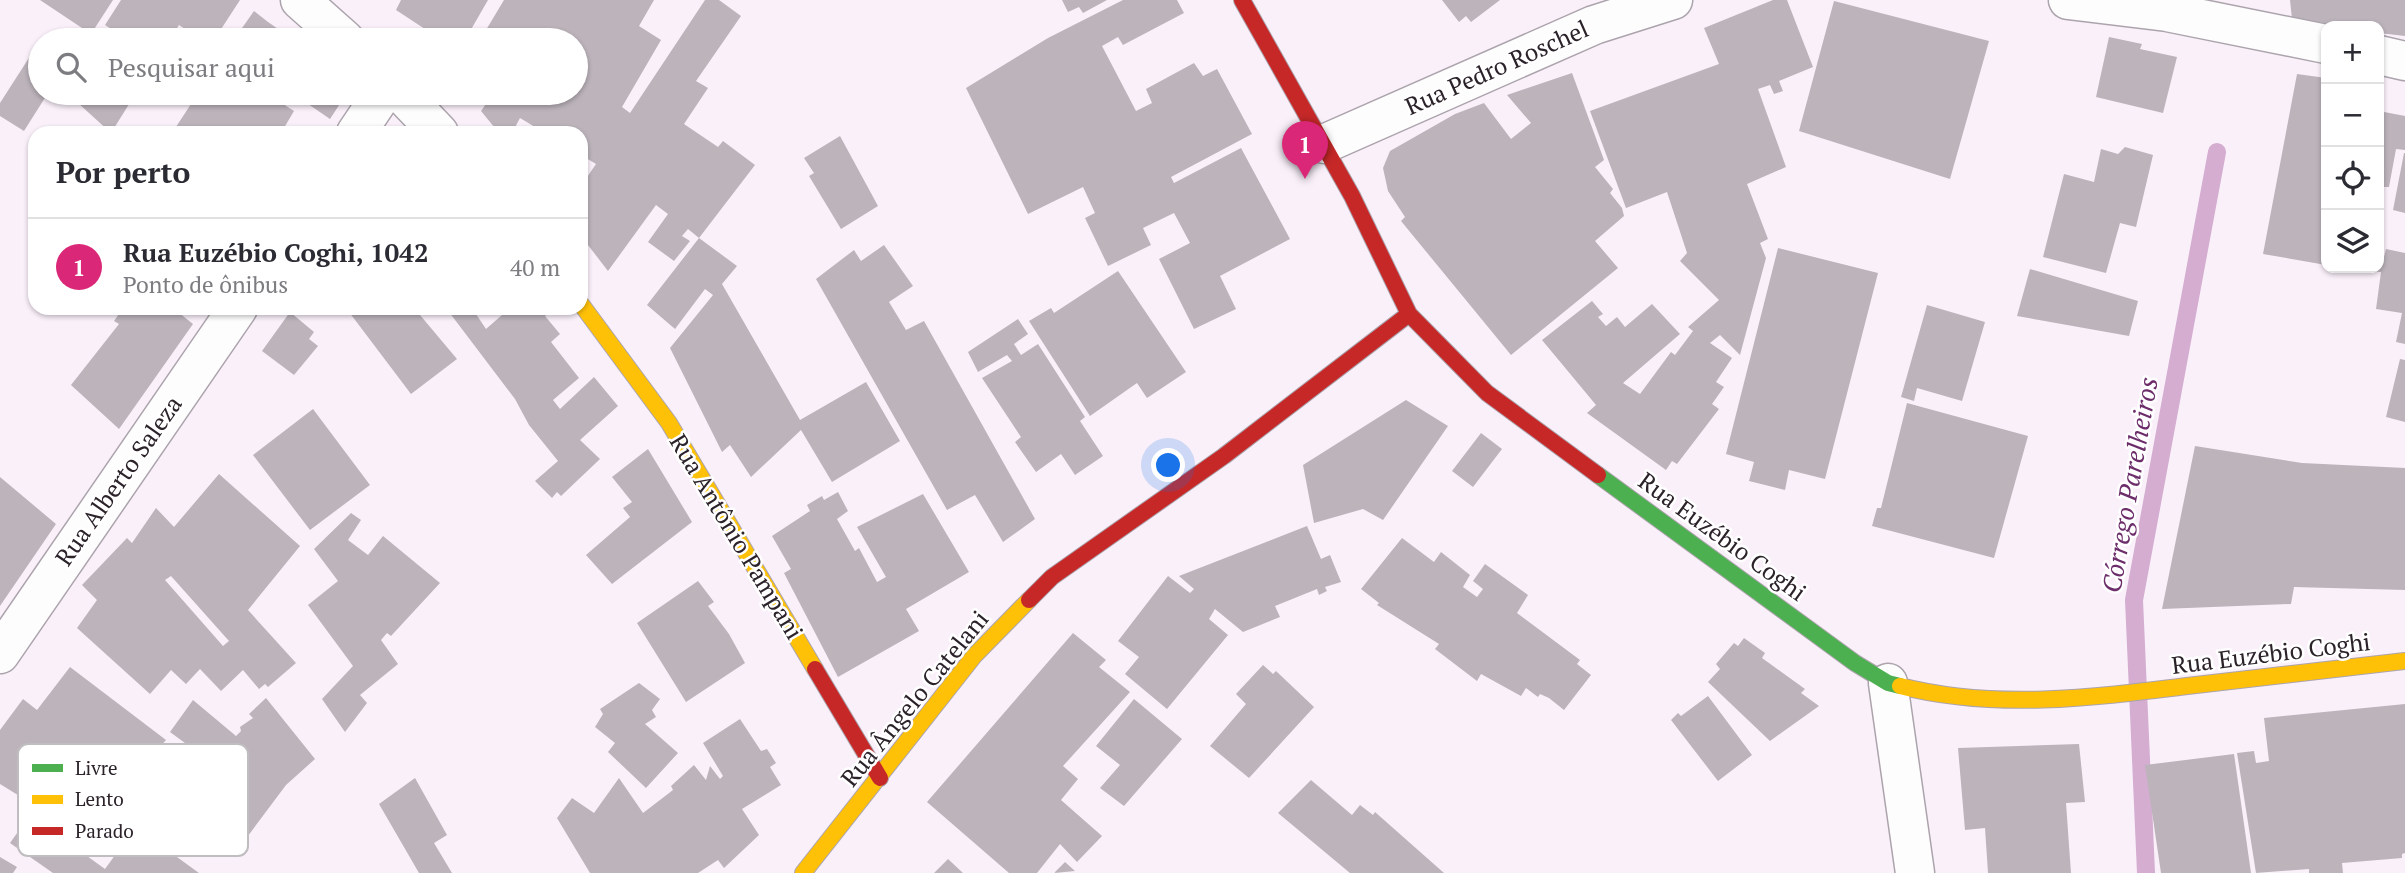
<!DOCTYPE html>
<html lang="pt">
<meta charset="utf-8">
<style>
:root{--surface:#fff;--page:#f2f2f3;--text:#2b2b33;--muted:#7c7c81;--line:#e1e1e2;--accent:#db2777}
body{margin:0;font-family:"PT Serif",serif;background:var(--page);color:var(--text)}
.controls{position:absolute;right:21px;top:21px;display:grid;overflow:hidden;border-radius:14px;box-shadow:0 2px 5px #0004}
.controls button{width:63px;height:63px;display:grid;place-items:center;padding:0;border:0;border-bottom:2px solid var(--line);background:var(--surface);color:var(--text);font:35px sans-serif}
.you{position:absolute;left:1169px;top:466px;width:24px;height:24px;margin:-18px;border:5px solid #fff;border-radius:50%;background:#1a73e8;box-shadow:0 0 0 10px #1a73e833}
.badge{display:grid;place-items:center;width:46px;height:46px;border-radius:50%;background:var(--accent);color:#fff;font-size:23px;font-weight:700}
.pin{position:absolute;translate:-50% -58px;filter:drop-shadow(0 2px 4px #0008)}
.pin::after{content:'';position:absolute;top:37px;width:24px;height:21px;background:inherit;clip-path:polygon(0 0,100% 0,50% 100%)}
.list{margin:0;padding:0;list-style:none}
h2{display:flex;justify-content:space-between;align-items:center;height:91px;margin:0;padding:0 28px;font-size:30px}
h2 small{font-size:23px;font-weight:400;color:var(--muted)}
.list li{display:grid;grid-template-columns:46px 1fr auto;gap:21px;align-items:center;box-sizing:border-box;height:98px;padding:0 28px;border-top:2px solid var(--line)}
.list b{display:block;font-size:26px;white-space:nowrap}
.list p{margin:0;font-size:23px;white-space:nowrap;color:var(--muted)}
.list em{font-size:23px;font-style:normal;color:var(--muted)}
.icon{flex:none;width:38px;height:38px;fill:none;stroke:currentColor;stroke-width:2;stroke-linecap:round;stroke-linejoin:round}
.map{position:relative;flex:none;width:2405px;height:873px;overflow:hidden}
.search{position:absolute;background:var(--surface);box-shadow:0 2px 5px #0004;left:28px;top:28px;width:560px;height:77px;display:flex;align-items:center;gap:18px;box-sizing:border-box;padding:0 24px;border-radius:38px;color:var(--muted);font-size:26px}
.panel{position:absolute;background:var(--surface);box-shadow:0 2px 5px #0004;left:28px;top:126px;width:560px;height:189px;border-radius:21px}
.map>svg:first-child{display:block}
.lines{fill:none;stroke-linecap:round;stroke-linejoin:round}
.stream{stroke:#d4add1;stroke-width:18}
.building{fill:#bcb3bb;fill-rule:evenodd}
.street-casing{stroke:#aca4ac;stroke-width:41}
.fast-casing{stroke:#aca4ac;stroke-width:18}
.slow-casing{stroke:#aca4ac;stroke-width:18}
.jam-casing{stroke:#aca4ac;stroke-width:18}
.street{stroke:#fefdfe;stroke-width:38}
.fast{stroke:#4caf50;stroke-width:16}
.slow{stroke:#ffc107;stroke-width:16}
.jam{stroke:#c62828;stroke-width:16}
.labels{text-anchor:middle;stroke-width:5;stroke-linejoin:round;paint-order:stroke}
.street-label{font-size:24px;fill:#2b222a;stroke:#fff}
.water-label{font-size:26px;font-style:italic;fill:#6c2d6a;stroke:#fff}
.key{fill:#fff;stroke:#bfbdbf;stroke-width:2}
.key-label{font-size:19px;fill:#2b222a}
</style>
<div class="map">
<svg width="2405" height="873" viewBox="0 0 2405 873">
<rect width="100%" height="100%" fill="#faf0fa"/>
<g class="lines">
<path class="stream" d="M2146,873l-12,-273 83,-448"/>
</g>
<path class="building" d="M40,0h73l-22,34z
M121,0h119l-26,40h-13l-22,-15 -9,15h-51l3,-4 -17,-11z
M401,0h87l-23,40h-34l-3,-2 3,-5 -35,-23z
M504,0h150l-15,26 22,14 -39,67 8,6 75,-113h14l22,16 -45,65 12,7 -24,36 34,23 5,-6 32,24 -56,73 -11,-9 -6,7 8,5 -16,20 -26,-19 20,-28 -12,-9 -48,66 -27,-35v-50l15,-22 -15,-9v-22h-36l-25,-15 -8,15h-13l-18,-22 7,-10 -14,-8h102v-53h-96z
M1062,0h45l-24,13 -4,-6 -11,5z
M1123,0h54l7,13 -61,32 -5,-8 -16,9 34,65 16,-8 -6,-14 48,-26 9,13 14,-7 35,65 -81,43 3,6 67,-35 49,91 -70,37 16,33 -42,20 -35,-70 31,-16 -16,-30 -31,15 8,17 -43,21 -23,-48 10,-5 -12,-26 -55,27 -62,-126 82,-50z
M1442,0h58l-29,22 -5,-6 -7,6z
M1773,0h14l26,67 -34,14 4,10 -9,3 -4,-9 -12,4 28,78 -39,17 21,55 -8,4 6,15 -26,97 -20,-20 -10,8 22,15 -16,24 8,5 -12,17 7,5 -42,55 -5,-3 -6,9 -79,-57 9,-8 -54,-65 50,-39 11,13 -5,3 8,9 11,-9 8,10 27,-23 28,30 -57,49 17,11 31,-42 4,3 18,-24 -5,-4 31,-27 -39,-39 7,-8 -20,-61 -41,16 -36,-97 129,-47 -15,-36z
M2290,0h115v36l-26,-3v-7h-42l-45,-7z
M1834,1l155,40 -39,138 -151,-48z
M254,11l14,11 26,18 -59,-2z
M43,36l5,4h-8v53h8l-24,38 -24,-15v-13z
M2109,37l33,7 -2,5 37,8 -14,56 -67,-16z
M1572,73l32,87 -9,7 18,22 -3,4 12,15 2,8 -29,25 23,27 -107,87 -110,-134 4,-4 -17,-26 -5,-23 7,-17 65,-37 29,-11 27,36 20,-16 -24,-28z
M2297,74l29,4v187l-63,-11z
M67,93h69l-25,40z
M175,93h27l16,11 7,-11h41l28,18 -13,22h-109l19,-29z
M292,93h55l-17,26z
M2379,111l26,5v34l-9,-1 -7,38h-6l-3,18z
M840,136l38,70 -37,23 -32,-53 5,-3 -10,-15z
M2125,147l28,8 -17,72 -16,-4 -14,50 -63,-16 21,-83 30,8 7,-33 17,5z
M2404,153h1v60l-12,-3z
M699,238l38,28 -15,18 78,136 66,-38 34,59 -68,41 -31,-52 -50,47 -21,-32 -8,7 -52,-104 43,-53 -8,-6 -30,40 -28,-24z
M884,245l29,41 -24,16 17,28 18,-9 111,198 -32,23 -28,-47 -28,15 -131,-231 38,-29 7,11z
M1778,248l100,25 -53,206 -36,-9 -4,20 -36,-9 5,-19 -28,-8z
M2386,249l19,4v91l-9,-2 6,-29 -26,-4 5,-37 -36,-3 34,-1v-12l5,1z
M2030,269l108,32 -9,35 -112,-20z
M1118,271l68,101 -39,26 -10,-15 -47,33 -61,-95 22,-13 3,5z
M1927,305l58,17 -23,79 -45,-13 -3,13 -13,-4z
M123,308h50l20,16 -74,105 -48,-44 48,-61 -5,-3z
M346,308h81l-7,7 37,44 -46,35z
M446,308h26l14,21 24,-21h44l-9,8 15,18 -9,8 28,36 -26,22 7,9 34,-32 24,29 -38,34 20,19 -39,37 -4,-4 -5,6 -17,-17 23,-20 -29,-36 -14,-26z
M290,312l24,20 -5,7 9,7 -24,29 -32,-24z
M1018,319l10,15 -14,10 7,11 17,-11 47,73 -5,4 23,35 -28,19 -14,-21 -25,18 -21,-30 6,-5 -39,-59 30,-17 -5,-6 -29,17 -10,-20z
M2400,359l5,1v62l-19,-5z
M1406,400l42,26 -65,94 -20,-11 -49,14 -11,-58z
M1907,403l121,33 -34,122 -122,-32 5,-18h4z
M313,409l57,76 -60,45 -57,-75z
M1481,433l21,16 -29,38 -21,-16z
M2195,446l107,17 103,5v122l-111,-3 -3,17 -129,5z
M648,449l44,73 -80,62 -26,-29 44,-38 -7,-9 9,-6 -20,-25z
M219,474l81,72 -52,64 48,53 -28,24 -3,-3 -6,5 -16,-19 -22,21 -21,-22 -14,15 -15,-14 -21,24 -73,-66 20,-28 -15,-15 45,-47 5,5 24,-35 18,19zM171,576l58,65 -6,5 -58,-66z
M0,477l56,47 -56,82z
M838,492l10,19 -11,8 18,32 4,-3 18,34 9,-5 -29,-50 66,-33 46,78 -63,37 13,22 -81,46 -54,-104 7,-4 -19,-33 38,-25 -3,-6 15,-9 2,4z
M351,513l10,7 -13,20 20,15 15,-19 57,47 -49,53 -4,-3 -6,7 17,24 -38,31 7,8 -22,29 -23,-33 31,-33 -45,-61 30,-24 -24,-32z
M1307,526l14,33 9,-4 11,27 -16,5 2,4 -8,4 -2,-6 -42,17 5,11 -37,15 -28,-23 -6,10 19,16 -61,74 -42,-35 14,-17 -21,-16 50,-65 22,17 4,-4 -15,-13z
M1402,538l32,24 7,-10 29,23 -7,12 14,10 6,-8 -10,-8 12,-17 43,31 -11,18 63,47 -3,4 14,11 -27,35 -15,-12 -9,-4 -2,3 -12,-9 -5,8 -40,-22 -4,7 -42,-32 4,-5 -62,-39 2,-2 -18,-14z
M698,581l16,21 -6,4 21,28 16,29 -59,39 -49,-79z
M1073,633l33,27 -7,7 31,25 -67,74 15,13 -17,21 41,36 -25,26 -17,-18 -23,29h-28l-82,-71z
M1744,638l21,15 -3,5 43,31 -4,4 18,13 -49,35 -62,-59 12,-13 -4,-5 18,-21 4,3z
M1263,665l10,9 3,-3 38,36 -65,71 -39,-32 36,-42 -10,-10z
M70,667l96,73 -19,22 60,38 13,-19 -5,3 -36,-25 10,-13 -19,-14 23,-32 43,36 5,-5 -1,-4 13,-9 -4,-4 17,-16 49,61 -29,26 -53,71 -104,-76 -20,37 -9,-4 -9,21 -23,-8 -68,-42v-54l23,-31 14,11z
M639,683l21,16 -8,11 4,7 -11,7 33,29 -32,35 -38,-36 7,-9 -20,-16 8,-13 -3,-5z
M1708,696l44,59 -34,26 -47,-61 7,-7 3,3z
M1134,699l48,40 -58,67 -24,-18 20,-23 -24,-19z
M2405,704v149l-3,1v4l-60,5 1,10h-34v-4l-53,4 -19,-120 17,-2 2,12 13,-2 -5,-43z
M740,719l21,32 6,-2 9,14 -6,4 11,18 -39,24 17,26 -35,33 -6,-8 -20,13h-108l-33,-55 15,-20 22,15 25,-35 24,35 30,-23 -2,-4 23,-21 12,15 4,-14 10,13 3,-3 -20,-33z
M2079,744l6,58 -19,1 5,70h-83l-3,-45 -20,2 -7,-82z
M2234,754l17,119h-90l-16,-108z
M415,778l32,57 -13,8 18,30h-33l-40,-69z
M1311,780l41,35 8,-10 13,10 2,-3 69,61h-94l-72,-60z
M30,815l75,54 21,-29 17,16 12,-15 44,32h-146l-43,-30z
M0,857l17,10 -4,6h-13z
M948,859l15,14h-29z
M1065,862l10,9 -21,2z"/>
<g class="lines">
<defs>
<path id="street" d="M300,0l45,40
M2068,0l99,12 159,32
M2379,55l26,6
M401,93l38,40
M356,133l27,-40
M1324,144l270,-119 79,-25
M0,654l238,-346
M1888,683l27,190"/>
<path id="fast" d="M1598,475l257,188 33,20 12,3"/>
<path id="slow" d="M581,304l88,119 146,246
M1900,686c94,24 191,12 287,0 73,-8 145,-17 218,-25
M803,873l171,-217 55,-56"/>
<path id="jam" d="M1242,0l110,196 57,118 78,79 111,82
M1029,600l23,-23 172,-121 185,-142
M815,669l65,109"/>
</defs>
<use href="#street" class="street-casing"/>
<use href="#fast" class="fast-casing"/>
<use href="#slow" class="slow-casing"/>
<use href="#jam" class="jam-casing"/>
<use href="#street" class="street"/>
<use href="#fast" class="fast"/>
<use href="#slow" class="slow"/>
<use href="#jam" class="jam"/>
</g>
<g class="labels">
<g class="street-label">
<text transform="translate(1497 68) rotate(-24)" y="8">Rua Pedro Roschel</text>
<text transform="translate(119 481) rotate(-55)" y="8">Rua Alberto Saleza</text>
<text transform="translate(736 537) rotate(59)" y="8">Rua Antônio Pampani</text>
<text transform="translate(1722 537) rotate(36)" y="8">Rua Euzébio Coghi</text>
<text transform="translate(2271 654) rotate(-7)" y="8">Rua Euzébio Coghi</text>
<text transform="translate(915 699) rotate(-51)" y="8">Rua Ângelo Catelani</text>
</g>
<g class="water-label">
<text transform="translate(2130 485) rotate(-80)" y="9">Córrego Parelheiros</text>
</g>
</g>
<rect x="18" y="744" width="230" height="112" rx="10" class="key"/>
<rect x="32" y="764" width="31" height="8" fill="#4caf50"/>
<rect x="32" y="795" width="31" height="9" fill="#ffc107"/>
<rect x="32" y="827" width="31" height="8" fill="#c62828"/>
<g class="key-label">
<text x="75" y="775">Livre</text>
<text x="75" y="806">Lento</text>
<text x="75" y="838">Parado</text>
</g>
</svg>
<div class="controls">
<button>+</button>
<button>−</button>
<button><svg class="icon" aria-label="locate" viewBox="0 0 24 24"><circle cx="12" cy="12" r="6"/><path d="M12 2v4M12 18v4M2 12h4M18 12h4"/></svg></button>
<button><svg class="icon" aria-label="layers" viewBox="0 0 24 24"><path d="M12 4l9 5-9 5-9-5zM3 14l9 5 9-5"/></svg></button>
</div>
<div class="you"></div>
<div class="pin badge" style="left:1305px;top:179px">1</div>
<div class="search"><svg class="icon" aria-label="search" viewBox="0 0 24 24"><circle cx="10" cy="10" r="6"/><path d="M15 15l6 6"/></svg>Pesquisar aqui</div>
<section class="panel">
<h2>Por perto<small></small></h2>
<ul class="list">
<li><span class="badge">1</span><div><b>Rua Euzébio Coghi, 1042</b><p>Ponto de ônibus</p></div><em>40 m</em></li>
</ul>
</section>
</div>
